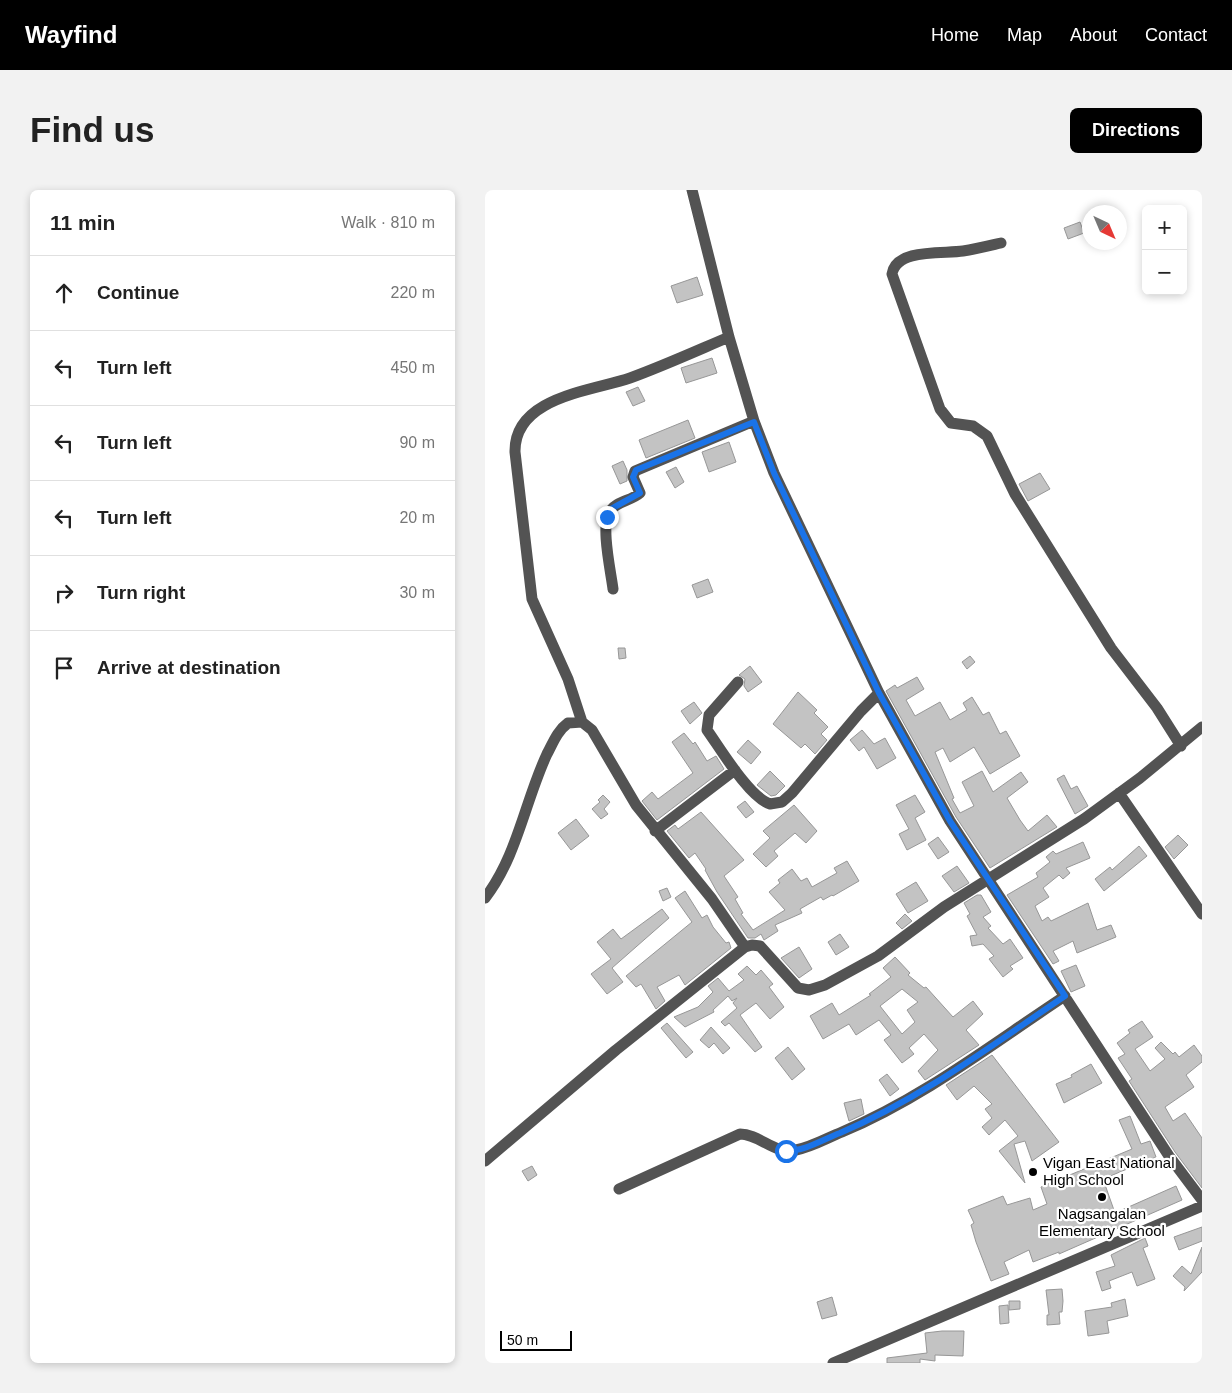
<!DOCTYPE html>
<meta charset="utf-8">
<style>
:root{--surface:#fff;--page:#f2f2f2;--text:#222;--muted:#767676;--line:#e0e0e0;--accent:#000}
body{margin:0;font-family:Arial,sans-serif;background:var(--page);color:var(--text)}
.controls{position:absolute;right:15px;top:15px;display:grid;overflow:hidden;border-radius:8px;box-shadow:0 2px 8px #0003}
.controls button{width:45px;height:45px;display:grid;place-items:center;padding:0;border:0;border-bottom:1px solid var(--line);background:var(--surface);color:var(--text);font:25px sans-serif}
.compass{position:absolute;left:597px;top:15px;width:45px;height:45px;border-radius:50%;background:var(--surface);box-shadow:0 2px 8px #0003;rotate:136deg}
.scale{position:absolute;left:15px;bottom:12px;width:72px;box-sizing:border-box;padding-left:5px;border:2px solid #000;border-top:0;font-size:14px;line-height:18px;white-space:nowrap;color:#000;-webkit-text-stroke:4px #fff;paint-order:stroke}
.stop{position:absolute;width:15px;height:15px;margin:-11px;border:4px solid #1a73e8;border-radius:50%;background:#fff}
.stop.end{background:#1a73e8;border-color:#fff;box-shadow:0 1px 5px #0008}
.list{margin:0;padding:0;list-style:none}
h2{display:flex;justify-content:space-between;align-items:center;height:65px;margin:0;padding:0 20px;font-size:21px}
h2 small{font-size:16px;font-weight:400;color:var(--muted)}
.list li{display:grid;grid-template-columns:32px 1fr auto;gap:15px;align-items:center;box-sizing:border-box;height:75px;padding:0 20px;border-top:1px solid var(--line)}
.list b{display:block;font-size:19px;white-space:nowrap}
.list em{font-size:16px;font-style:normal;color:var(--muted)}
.icon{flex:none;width:28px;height:28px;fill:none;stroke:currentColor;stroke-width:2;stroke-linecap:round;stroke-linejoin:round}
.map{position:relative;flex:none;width:717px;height:1173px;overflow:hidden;border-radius:8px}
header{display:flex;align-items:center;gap:30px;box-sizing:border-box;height:70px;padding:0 25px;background:var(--accent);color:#fff}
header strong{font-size:24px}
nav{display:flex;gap:28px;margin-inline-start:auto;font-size:18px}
.intro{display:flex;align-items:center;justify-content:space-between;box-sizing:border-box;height:120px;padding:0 30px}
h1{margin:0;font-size:35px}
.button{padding:12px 22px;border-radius:8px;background:var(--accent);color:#fff;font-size:18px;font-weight:700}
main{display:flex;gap:30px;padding:0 30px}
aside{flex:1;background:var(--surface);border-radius:8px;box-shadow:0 2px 8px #0003}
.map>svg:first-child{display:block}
.building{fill:#c3c3c3;stroke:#979797;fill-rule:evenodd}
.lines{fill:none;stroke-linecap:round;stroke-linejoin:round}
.minor{stroke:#535353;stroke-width:11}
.route{stroke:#1a73e8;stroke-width:6}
.poi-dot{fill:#000;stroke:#fff;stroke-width:2}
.labels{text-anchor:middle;stroke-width:4.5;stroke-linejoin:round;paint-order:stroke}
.poi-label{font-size:15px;fill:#000;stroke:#fff;text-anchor:start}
</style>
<header>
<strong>Wayfind</strong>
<nav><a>Home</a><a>Map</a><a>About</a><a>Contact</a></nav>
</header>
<div class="intro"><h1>Find us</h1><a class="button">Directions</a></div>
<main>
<aside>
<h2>11 min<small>Walk · 810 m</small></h2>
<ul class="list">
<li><svg class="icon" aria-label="ahead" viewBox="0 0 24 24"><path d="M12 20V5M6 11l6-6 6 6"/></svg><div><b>Continue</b></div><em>220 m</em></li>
<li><svg class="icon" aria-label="left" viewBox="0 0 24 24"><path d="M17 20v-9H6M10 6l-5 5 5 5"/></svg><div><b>Turn left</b></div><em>450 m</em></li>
<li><svg class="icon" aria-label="left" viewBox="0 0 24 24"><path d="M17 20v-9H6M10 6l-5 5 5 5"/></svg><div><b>Turn left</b></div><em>90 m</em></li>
<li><svg class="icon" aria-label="left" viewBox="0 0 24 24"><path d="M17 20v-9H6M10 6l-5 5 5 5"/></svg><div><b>Turn left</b></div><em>20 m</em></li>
<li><svg class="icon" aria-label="right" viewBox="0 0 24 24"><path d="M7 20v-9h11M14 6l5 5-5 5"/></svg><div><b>Turn right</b></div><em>30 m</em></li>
<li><svg class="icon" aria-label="arrive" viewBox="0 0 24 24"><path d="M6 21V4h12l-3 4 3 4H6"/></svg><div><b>Arrive at destination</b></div></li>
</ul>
</aside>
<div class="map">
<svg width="717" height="1173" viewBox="0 0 717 1173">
<rect width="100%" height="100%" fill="#fff"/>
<path class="building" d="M595,32l4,11 -16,6 -4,-11z
M212,87l6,18 -26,8 -6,-17z
M227,168l5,15 -31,10 -5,-15z
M153,197l7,14 -12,5 -7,-14z
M203,230l7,18 -49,20 -7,-18z
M244,252l7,20 -27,10 -7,-20z
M138,271l4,9v11l-7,3 -8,-18z
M191,277l8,15 -9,6 -9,-16z
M555,283l10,16 -22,12 -9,-17z
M223,389l5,13 -16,6 -5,-13z
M133,458h7l1,10 -7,1z
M485,466l5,6 -8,7 -5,-7z
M265,476l12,16 -14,10 -4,-6 1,-7 -6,-4z
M432,487l7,12 -18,11 9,16 25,-14 10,18 17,-10 -4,-7 9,-6 11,18 6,-3 11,22 6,-3 14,25 -30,18 -16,-27 -24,15 -7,-14 -8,4 19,46 -2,1 8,14 14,-7 -12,-24 20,-11 11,21 28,-20 7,10 -21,16 13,22 8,11 19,-16 10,12 -67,41 -34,-51 -70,-126 9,-6 2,3z
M313,502l19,18 -3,3 14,14 -7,7 6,6 -12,14 -10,-10 -4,4 -28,-24z
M209,512l8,11 -12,11 -9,-13z
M377,540l12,14 11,-6 11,20 -19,11 -13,-22 -5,4 -9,-11z
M199,543l9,11 2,-2 12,19 9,-5 8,13 -67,51 -15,-19 10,-9 6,7 35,-26 -21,-31z
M263,550l13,12 -10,12 -14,-12z
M285,581l15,15 -9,9 -5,1 -14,-11z
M579,585l7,14 6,-3 11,20 -13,8 -18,-35z
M118,605l7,7 -6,7 4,5 -7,5 -9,-10 8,-7 -2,-2z
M430,605l10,17 -10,6 11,22 -19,10 -8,-16 10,-5 -13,-24z
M260,611l9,11 -8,6 -9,-11z
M309,615l23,26 -11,12 -11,-10 -21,18 4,5 -12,11 -13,-13 17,-16 -7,-7z
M216,622l43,48 -20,16 14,21 -3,2 8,14 -2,1 12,16 32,-20 -16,-18 11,-9 -2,-3 14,-11 9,12 6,-3 5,9 25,-14 -3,-5 13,-7 12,20 -26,15 -1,-1 -9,5 -2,-3 -21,12 2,4 -27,12 3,6 -14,9 -3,-6 -6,4h-7l-31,-46 -12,-22 1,-1 -11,-16 -6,5 -22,-27 8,-6 3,4z
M91,629l13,17 -18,14 -13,-17z
M693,645l10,10 -14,14 -9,-12z
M453,647l11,15 -11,7 -10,-15z
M598,652l7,16 -24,10 4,5 -7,6 -4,-4 -16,13 6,9 -14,9 7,15 6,-4 3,4 37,-18 9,27 14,-5 5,12 -39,16 -4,-12 -20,10 6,10 -6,3 -46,-69 31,-18 -2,-4 14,-11 -4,-5 7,-6 3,3z
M654,656l8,10 -43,35 -9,-12 15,-12 2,3z
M472,676l12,17 -15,9 -12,-16z
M431,692l12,19 -20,12 -12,-19z
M182,698l4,9 -8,4 -4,-10z
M200,701l17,27 5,-3 6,12 13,16 3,-1 2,6 -46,37 -6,-10 -22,12 8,14 -9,8 -15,-25 -5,3 -10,-11 66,-54 -17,-24z
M492,705h4l10,17 -8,5 8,9 -3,2 15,16 7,-5 13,19 -13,8 3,3 -10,8 -14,-18 5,-3 -11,-12 -11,2 -2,-10 7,-1 -10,-19 3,-2 -6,-11z
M177,719l7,9 -57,50 11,14 -16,12 -16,-20 20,-15 -14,-17 16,-13 8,10z
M420,724l7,7 -10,8 -6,-6z
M355,744l9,13 -13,8 -8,-13z
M314,757l13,22 -13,9 -18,-20z
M410,767l15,16 -2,2 16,13 2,-1 27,30 20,-16 10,13 -17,16 13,15 -54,35 -7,-9 20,-21 -14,-16 -15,14 5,6 -12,9 -18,-23 7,-5 -12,-15 -23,15 -7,-11 -26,15 -13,-23 22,-13 7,12 32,-20 -2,-1 22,-17 -8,-9zM417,799l16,13 -11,8 8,12 -13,12 -22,-28z
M591,775l9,21 -14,6 -10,-21z
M262,776l9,9 5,-5 12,14 -4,3 15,20 -14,12 -14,-16 -16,12 22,32 -7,5 -26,-29 -4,3 -4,-4 16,-14 -4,-5 4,-5 -5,3 -4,-5 -15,14 1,2 -29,15 -11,-10 24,-10 15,-15 -5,-6 10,-8 11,13 15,-11 -6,-6z
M657,831l11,16 -18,12 15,22 15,-12 -10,-11 6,-6 12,12 2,-2 4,5 15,-12 8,11v6l-16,13 8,12 -29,20 8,14 12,-8 17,25v50l-27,-36 -46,-71 3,-2 -14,-21 7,-4 -8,-11 13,-10 -2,-3z
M182,833l26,29 -7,6 -25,-30z
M226,837l19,21 -7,6 -9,-11 -5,5 -9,-8z
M303,857l17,22 -13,11 -17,-22z
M507,865l67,87 -27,19 -7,-20 -11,3 11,39 -26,-32 19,-15 -13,-16 -16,15 -7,-8 10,-9 -7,-9 7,-5 -18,-18 -17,14 -11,-15z
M606,874l11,19 -38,20 -8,-19 16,-7 -1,-2z
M402,884l12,15 -9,7 -11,-16z
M376,909l3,15 -15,7 -5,-18z
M645,926l11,28 9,-3 6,16 -53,22 12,34 61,-27 6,14 -123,54v-2l-26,10 -4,-12 -25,12 5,12 -18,7 -15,-39 -5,-17 3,-2 -6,-13 35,-14 4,9 23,-7 3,12 14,-6 -6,-17 91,-38 -13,-29z
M47,976l5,9 -9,6 -6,-10z
M717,1037v14l-23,9 -5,-13z
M660,1048l3,8 -5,2 12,31 -18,7 -5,-14 -23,9 2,7 -9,3 -6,-19 19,-6 -4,-11z
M717,1057v25l-18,19 1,-4 -12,-11 9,-10 9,8z
M577,1099l1,12 -1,11h-3l1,12 -13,1v-10h2l-3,-25z
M347,1107l5,18 -15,4 -5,-17z
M640,1109l3,17 -21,5 2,12 -21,3 -3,-25 27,-4 -1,-4z
M524,1111h11v8l-11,1z
M523,1115l1,18 -9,1 -1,-18z
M457,1141h22l-1,25 -28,-1v6l-15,-2v4h-33v-5l40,-5 -2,-20z"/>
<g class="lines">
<path class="minor" d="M207,0l37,147 25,84 20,52 105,220 71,128 219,335 33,44
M516,53c-13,3 -25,6 -38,8 -19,3 -67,-3 -71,23l48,135 11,14 22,3 14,10 28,58 96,154 46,60 24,38
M128,399c-2,-17 -13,-65 -3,-78 7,-10 21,-10 30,-18l-7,-16 2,-6 119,-50
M253,492l-29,33 -2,15c13,18 42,67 63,74l12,-2 10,-9 69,-82 18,-18
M97,532l-14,-43 -36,-80 -17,-147c-1,-55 77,-61 115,-74 33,-12 66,-27 99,-41
M634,603l83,121
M170,641l80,-61
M0,708c32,-41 40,-97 62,-144 6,-11 10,-23 21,-31l14,-1 10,8 44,75 76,94 33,48
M0,971l131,-111 129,-103 7,-2 8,1 38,42 11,2 16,-5 53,-29 66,-49 140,-88 56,-41 62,-51
M134,999l121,-55c20,0 34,21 56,16 16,-3 31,-12 46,-18 81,-34 150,-88 223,-136
M348,1173l369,-157"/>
</g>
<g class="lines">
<path class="route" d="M122,327l4,-8 29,-16 -7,-16 3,-7 118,-48 20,51 105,220 71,128 115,175c-73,49 -143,102 -225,137 -18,7 -35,18 -54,18"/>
</g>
<g class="poi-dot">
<circle cx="548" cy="982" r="5"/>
<circle cx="617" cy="1007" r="5"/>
</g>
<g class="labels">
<g class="poi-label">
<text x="558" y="978">Vigan East National<tspan x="558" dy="17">High School</tspan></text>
<text x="617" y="1029" text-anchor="middle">Nagsangalan<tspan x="617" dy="17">Elementary School</tspan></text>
</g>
</g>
</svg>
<div class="controls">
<button>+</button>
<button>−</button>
</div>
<svg class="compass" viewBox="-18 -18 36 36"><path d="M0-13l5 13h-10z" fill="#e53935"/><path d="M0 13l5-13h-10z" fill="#767676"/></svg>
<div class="scale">50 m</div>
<div class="stop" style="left:301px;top:961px"></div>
<div class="stop end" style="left:122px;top:327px"></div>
</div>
</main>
